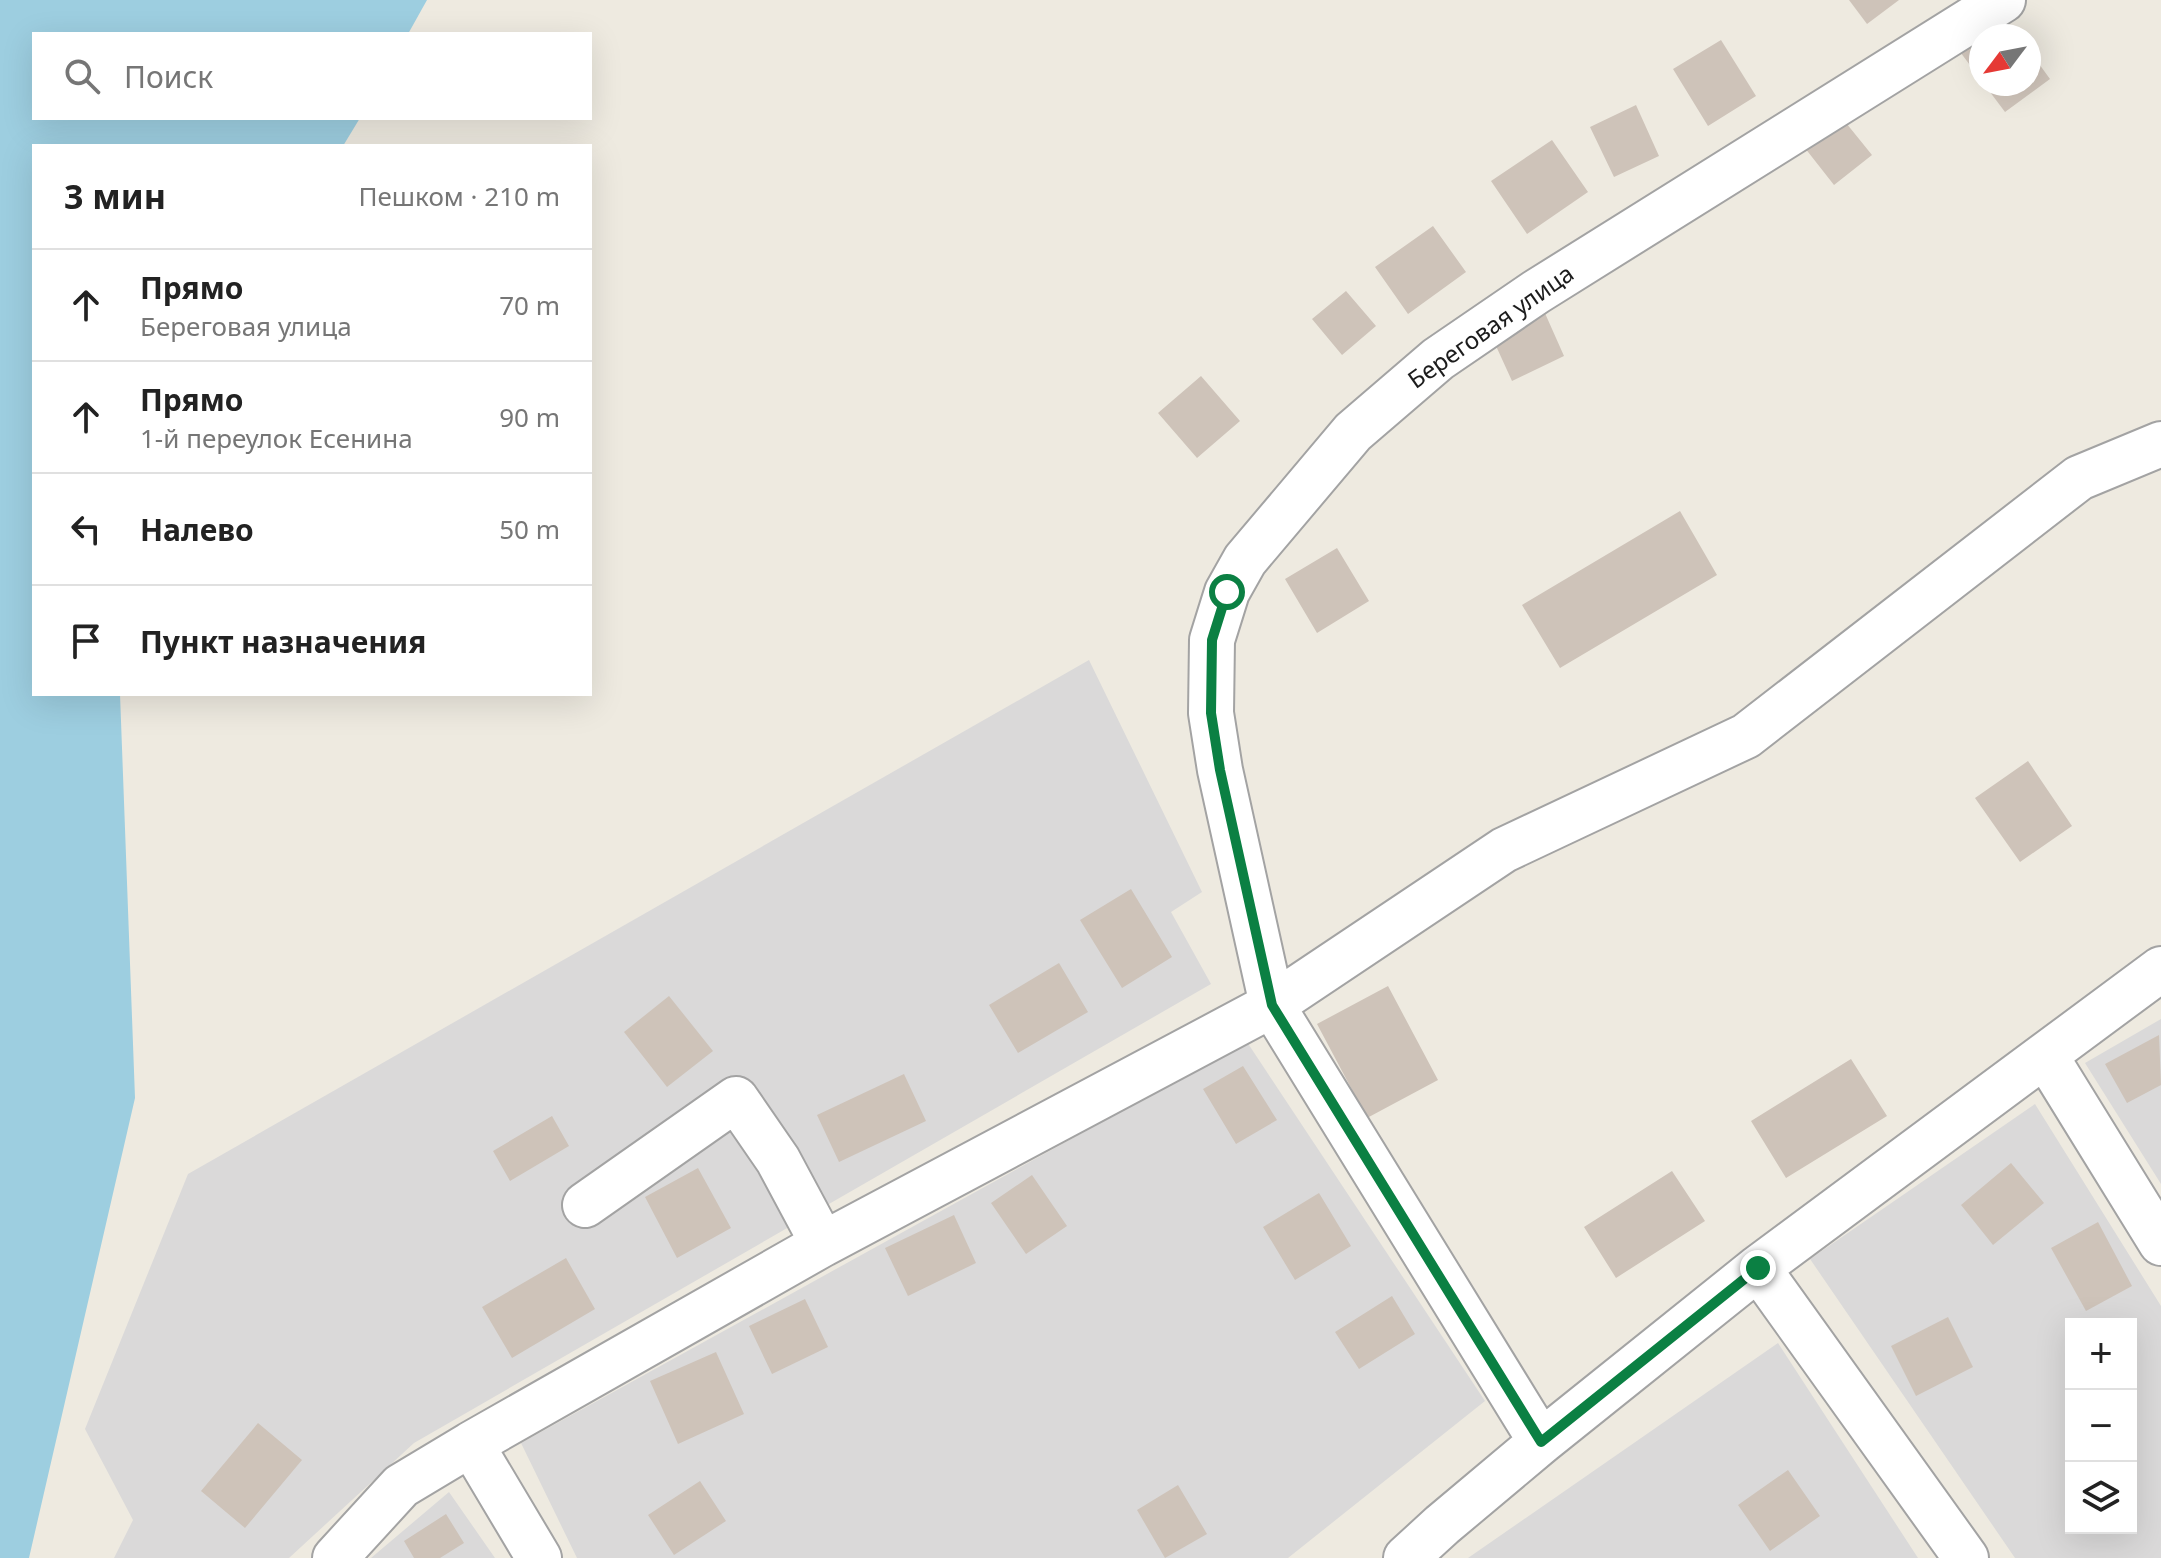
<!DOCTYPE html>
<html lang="ru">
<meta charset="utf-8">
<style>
:root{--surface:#fff;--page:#f6f6f6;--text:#222;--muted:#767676;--line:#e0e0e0}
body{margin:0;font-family:"Noto Sans",sans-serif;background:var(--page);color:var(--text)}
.controls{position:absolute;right:24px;bottom:24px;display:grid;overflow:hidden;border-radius:0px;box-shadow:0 8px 32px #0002}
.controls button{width:72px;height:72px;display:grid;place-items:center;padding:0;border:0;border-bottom:2px solid var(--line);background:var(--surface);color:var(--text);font:40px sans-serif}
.compass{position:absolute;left:1969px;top:24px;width:72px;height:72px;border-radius:50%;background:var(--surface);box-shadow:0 8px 32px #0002;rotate:238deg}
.stop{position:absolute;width:24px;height:24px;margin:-18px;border:6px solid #0b8043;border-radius:50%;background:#fff}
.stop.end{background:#0b8043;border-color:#fff;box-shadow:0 2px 8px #0008}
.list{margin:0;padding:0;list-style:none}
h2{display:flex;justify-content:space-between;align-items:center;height:104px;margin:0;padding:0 32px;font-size:34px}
h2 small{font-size:26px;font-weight:400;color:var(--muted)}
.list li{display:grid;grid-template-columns:52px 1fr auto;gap:24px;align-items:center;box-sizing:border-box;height:112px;padding:0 32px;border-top:2px solid var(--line)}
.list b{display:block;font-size:30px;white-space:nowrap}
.list p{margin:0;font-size:26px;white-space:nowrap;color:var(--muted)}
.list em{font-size:26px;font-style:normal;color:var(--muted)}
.icon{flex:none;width:44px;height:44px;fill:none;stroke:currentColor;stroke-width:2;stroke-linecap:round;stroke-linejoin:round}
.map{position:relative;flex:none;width:2161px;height:1558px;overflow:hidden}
.search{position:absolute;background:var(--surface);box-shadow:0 8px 32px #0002;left:32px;top:32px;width:560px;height:88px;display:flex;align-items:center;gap:20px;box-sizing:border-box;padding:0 28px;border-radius:0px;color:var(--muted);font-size:30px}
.panel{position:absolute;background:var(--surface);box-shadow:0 8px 32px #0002;left:32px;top:144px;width:560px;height:552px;border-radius:0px}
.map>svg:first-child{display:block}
.residential{fill:#dad9d9;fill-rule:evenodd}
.water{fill:#9dcee0}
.building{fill:#cec3b9}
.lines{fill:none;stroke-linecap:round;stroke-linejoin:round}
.minor-casing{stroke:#a3a3a3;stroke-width:48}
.minor{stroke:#fff;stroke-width:44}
.route{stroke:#0b8043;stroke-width:10}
.labels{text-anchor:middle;stroke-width:8;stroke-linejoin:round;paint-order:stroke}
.street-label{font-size:24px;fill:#1c1c1c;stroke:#fff}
</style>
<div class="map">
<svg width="2161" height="1558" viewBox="0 0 2161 1558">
<rect width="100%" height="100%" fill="#eeeae0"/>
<path class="residential" d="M1089,660l113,232 -31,20 40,72 -797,459 -125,115h-175l19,-38 -48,-91 103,-255z
M2161,1019v165l-76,-121z
M1247,1042l238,359 -197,157h-711l-56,-115z
M2035,1104l126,202v252h-146l-205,-299zM2071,1324h60v204h-60z
M1778,1343l140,215h-450z
M449,1492l46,66h-124z"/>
<path class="water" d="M0,0h427l-19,34h-374v84h326l-17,28h-309v548h86l15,404 -106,460h-29z"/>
<path class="building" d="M1849,0h50l-32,24z
M2000,12l18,24h-37v44l-26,-35z
M1721,40l35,56 -48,30 -35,-57z
M2029,50l21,29 -45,33 -21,-28h45z
M1636,105l23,51 -45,21 -24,-50z
M1838,113l34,42 -38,30 -33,-42z
M1552,140l36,52 -61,42 -36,-53z
M1433,226l33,46 -58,42 -33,-47z
M1346,291l30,35 -34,29 -30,-36z
M1544,311l20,45 -52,25 -21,-46z
M1201,376l39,45 -43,37 -39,-45z
M1680,511l37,64 -157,93 -38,-63z
M1337,548l32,53 -52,32 -32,-54z
M2028,761l44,65 -52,36 -45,-64z
M1131,889l41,68 -50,31 -42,-68z
M1059,963l29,49 -70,41 -29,-48z
M1388,986l50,94 -71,38 -50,-94z
M669,996l44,55 -46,36 -43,-55z
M2159,1035l2,50 -34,18 -22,-39z
M1851,1059l36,57 -101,62 -35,-57z
M1243,1066l34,54 -41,24 -33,-55z
M904,1074l22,47 -87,41 -22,-47z
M552,1116l17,30 -59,35 -17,-30z
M2011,1163l33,40 -51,42 -32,-40z
M698,1168l33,60 -54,30 -32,-61z
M1672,1171l33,50 -89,57 -32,-51z
M1032,1175l35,51 -41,28 -35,-51z
M1319,1193l32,53 -56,34 -32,-53z
M954,1215l22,48 -68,33 -23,-48z
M2098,1222l34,64 -46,25 -35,-63z
M566,1258l29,51 -83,49 -30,-51z
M1392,1296l23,38 -56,35 -24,-37z
M805,1299l23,48 -56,27 -23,-48z
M1948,1317l25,50 -57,29 -25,-50z
M716,1352l28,62 -66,30 -28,-63z
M258,1423l44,37 -57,68 -44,-37z
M1788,1470l32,46 -50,35 -32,-46z
M700,1481l26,40 -52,34 -26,-40z
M1178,1485l29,49 -42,24 -28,-48z
M446,1514l18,29 -24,15h-26l-10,-17z"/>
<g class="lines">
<defs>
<path id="minor" d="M2045,1055l116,188
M585,1205l151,-106 42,61 45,84
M1758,1268l208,290
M1541,1442l-269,-437 -52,-235 -9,-57 1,-73 15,-48 18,-32 108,-128 85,-73 98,-67 467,-292
M471,1444l68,114
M335,1558l66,-72 70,-42 352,-200 449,-239 232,-155 242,-114 333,-258 82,-34
M1406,1558l36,-33 99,-83 217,-174 403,-299"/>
</defs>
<use href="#minor" class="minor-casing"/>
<use href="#minor" class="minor"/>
</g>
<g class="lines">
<path class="route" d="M1227,592l-15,48 -1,73 9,57 52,235 269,437 217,-174"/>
</g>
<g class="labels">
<g class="street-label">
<text transform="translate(1491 327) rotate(-35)" y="8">Береговая улица</text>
</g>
</g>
</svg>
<div class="controls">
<button>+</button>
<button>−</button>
<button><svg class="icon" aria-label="layers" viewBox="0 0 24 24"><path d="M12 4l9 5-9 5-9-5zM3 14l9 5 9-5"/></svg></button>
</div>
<svg class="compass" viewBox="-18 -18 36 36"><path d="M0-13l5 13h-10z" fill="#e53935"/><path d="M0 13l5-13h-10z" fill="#767676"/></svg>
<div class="stop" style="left:1227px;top:592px"></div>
<div class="stop end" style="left:1758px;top:1268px"></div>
<div class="search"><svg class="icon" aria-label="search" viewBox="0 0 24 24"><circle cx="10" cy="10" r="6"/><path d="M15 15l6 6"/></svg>Поиск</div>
<section class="panel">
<h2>3 мин<small>Пешком · 210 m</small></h2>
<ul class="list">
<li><svg class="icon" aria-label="ahead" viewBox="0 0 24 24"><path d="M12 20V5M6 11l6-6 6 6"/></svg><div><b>Прямо</b><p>Береговая улица</p></div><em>70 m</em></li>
<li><svg class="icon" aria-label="ahead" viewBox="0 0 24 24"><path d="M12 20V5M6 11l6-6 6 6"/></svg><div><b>Прямо</b><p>1-й переулок Есенина</p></div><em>90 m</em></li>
<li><svg class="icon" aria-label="left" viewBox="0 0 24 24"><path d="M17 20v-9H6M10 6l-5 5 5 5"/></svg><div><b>Налево</b></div><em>50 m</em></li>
<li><svg class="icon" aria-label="arrive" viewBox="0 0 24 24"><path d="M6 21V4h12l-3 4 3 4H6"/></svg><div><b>Пункт назначения</b></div></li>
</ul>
</section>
</div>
